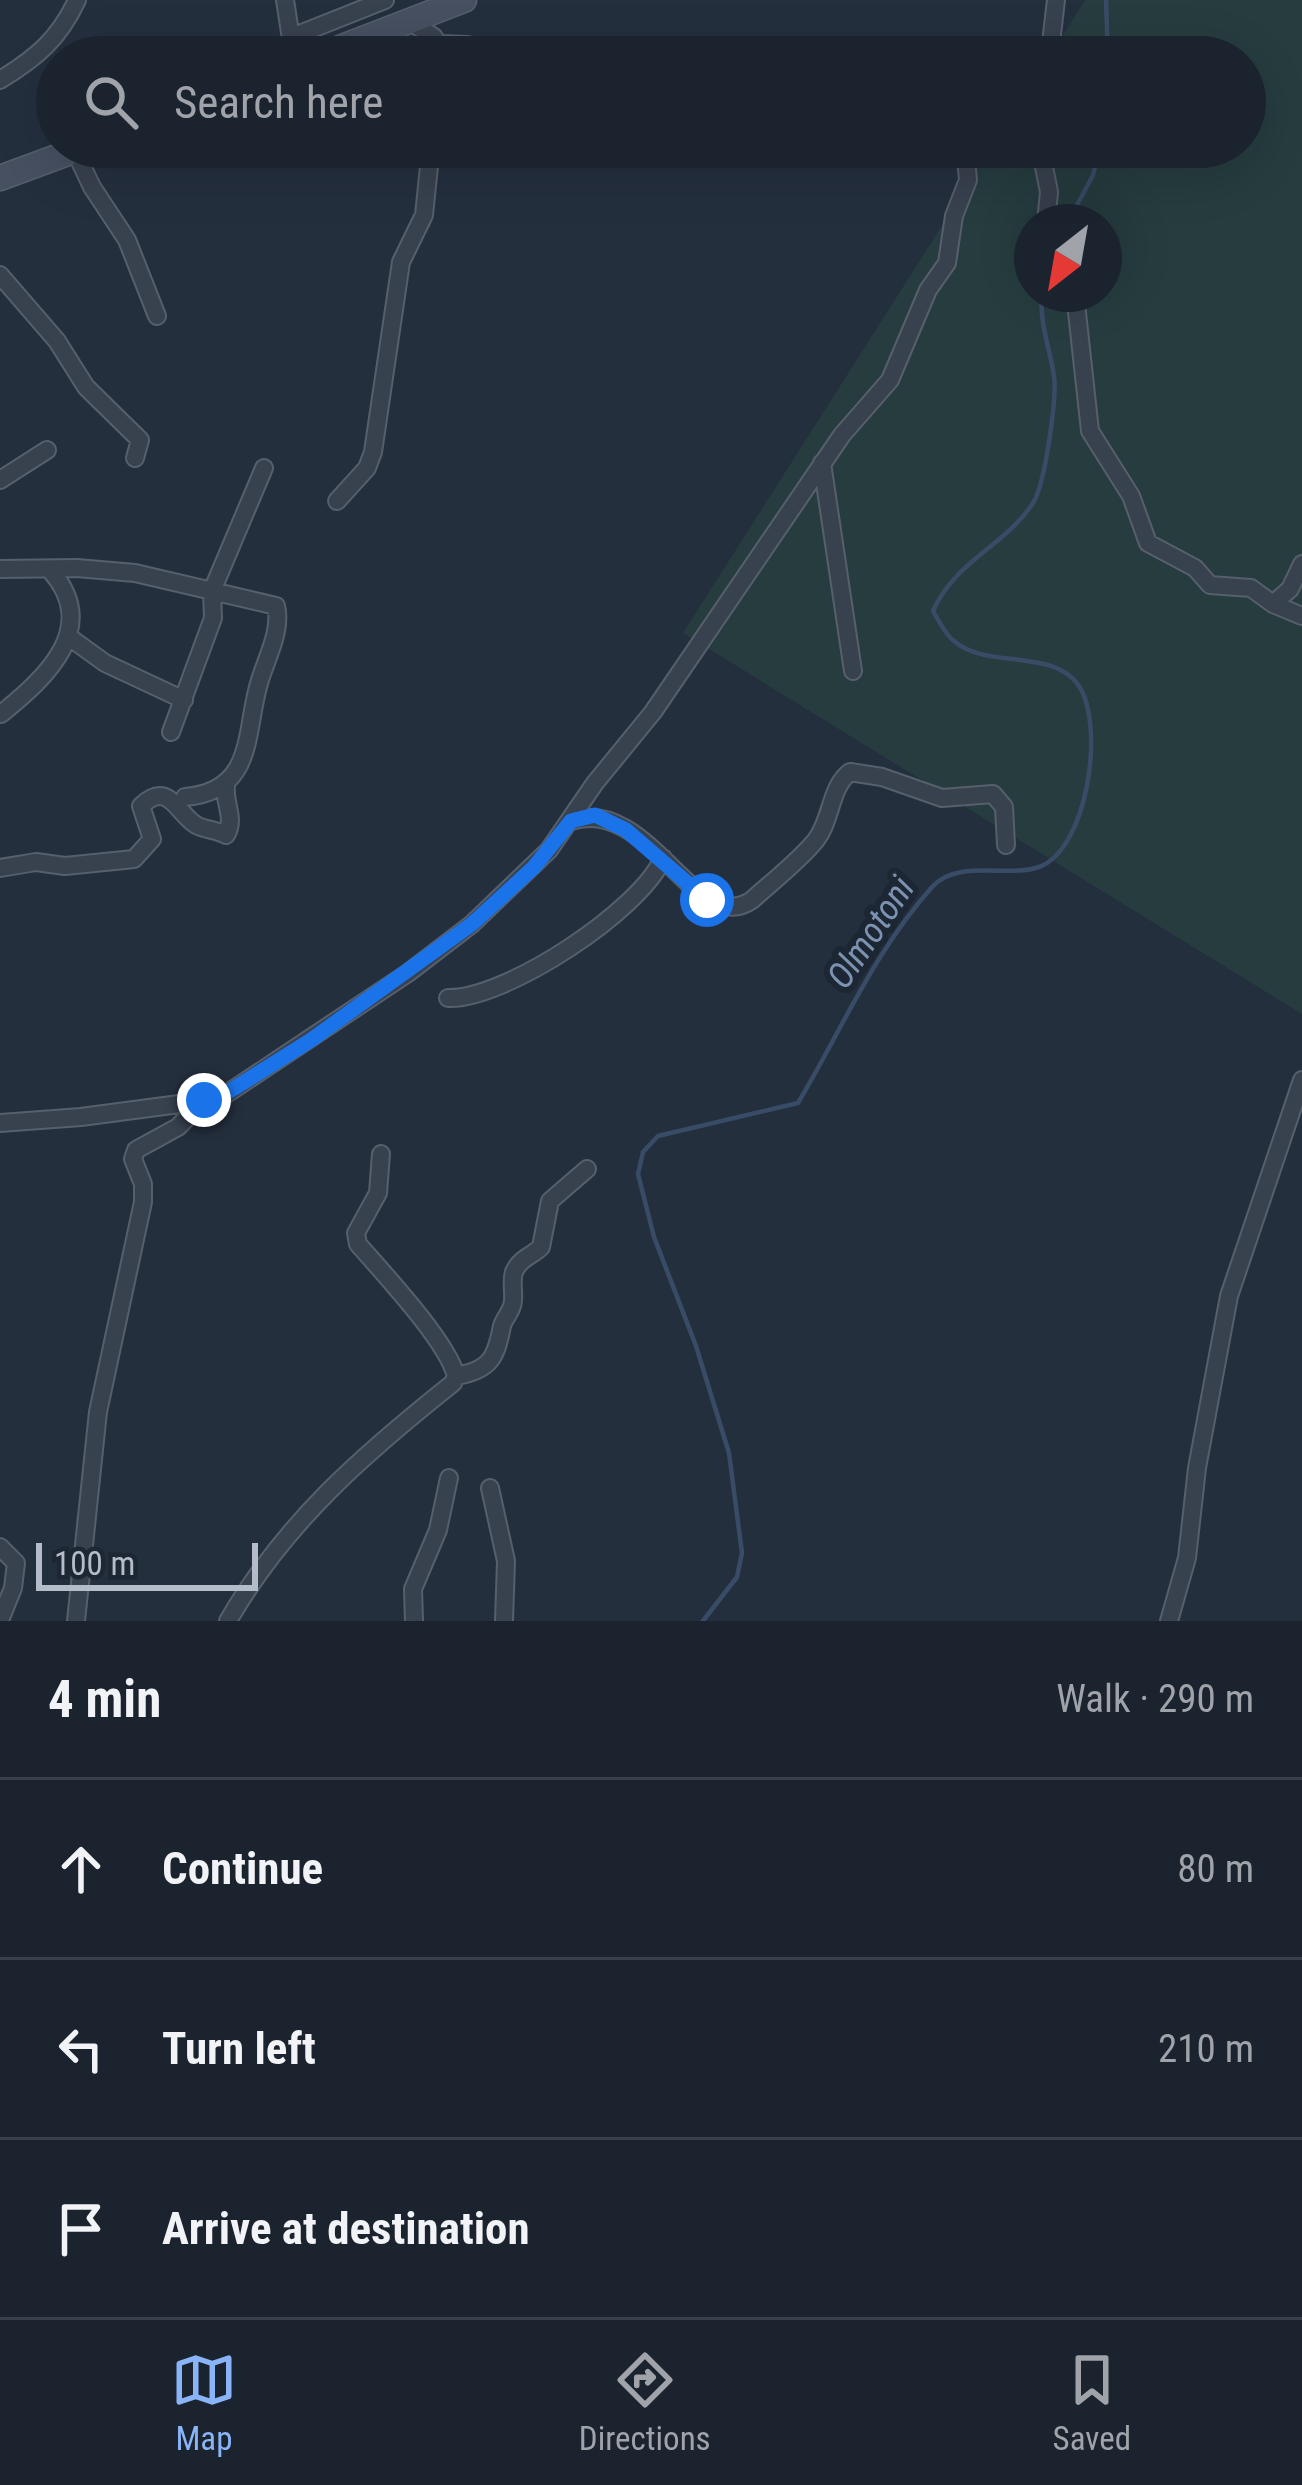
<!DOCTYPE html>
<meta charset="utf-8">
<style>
:root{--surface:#1b232e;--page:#282f3a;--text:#f1f3f6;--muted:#a0a4aa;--line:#39404a;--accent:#8ab4f8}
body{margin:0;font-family:"Roboto Condensed",sans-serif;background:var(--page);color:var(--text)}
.compass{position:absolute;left:1014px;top:204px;width:108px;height:108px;border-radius:50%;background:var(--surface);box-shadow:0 12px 48px #0002;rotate:211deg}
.scale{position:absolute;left:36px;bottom:30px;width:222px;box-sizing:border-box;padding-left:12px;border:6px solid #b4bcc9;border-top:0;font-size:33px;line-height:42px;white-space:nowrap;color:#b4bcc9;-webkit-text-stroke:9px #1d2633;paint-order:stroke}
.stop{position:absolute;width:36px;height:36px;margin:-27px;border:9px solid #1a73e8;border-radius:50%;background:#fff}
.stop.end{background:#1a73e8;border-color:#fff;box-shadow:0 3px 12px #0008}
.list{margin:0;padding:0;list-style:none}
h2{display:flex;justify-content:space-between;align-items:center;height:156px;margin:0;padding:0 48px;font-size:51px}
h2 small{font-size:39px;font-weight:400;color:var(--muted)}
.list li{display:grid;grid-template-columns:78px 1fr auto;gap:36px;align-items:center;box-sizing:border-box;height:180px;padding:0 48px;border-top:3px solid var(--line)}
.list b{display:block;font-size:45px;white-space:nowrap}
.list em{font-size:39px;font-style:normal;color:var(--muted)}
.icon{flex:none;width:66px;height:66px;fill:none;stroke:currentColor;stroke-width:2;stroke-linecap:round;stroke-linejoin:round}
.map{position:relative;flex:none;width:1302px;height:1621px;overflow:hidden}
.search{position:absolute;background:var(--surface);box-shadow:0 12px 48px #0002;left:36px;right:36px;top:36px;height:132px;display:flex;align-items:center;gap:30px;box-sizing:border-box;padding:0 42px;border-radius:66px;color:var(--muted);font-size:45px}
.sheet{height:696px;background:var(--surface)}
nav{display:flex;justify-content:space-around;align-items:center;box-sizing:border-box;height:168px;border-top:3px solid var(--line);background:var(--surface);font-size:33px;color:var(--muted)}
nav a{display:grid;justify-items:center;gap:6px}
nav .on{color:var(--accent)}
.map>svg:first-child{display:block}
.green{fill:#263c3f;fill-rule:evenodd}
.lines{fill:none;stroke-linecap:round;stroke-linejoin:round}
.stream{stroke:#394c67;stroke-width:4.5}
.street-casing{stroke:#565f6c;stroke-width:20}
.secondary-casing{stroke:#565f6c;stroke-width:27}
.street{stroke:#38414e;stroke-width:16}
.secondary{stroke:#465061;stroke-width:24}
.route{stroke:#1a73e8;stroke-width:15}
.labels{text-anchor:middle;stroke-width:12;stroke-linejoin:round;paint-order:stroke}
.water-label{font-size:36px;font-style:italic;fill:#7c92b1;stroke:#1d2633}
</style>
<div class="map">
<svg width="1302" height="1621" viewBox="0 0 1302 1621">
<rect width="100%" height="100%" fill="#242f3e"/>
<path class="green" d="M1085,0h217v1014l-619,-381 309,-486h253v-90h-196zM1032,222h72v72h-72z"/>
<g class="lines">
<path class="stream" d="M1106,0l2,57
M1068,222l25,-47 7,-28
M703,1621l34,-44 5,-24 -13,-100 -33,-107 -42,-109 -16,-63 5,-22 15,-16 140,-33c44,-74 77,-153 135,-217 26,-27 74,-8 106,-19 49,-18 66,-141 40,-181 -26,-39 -92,-16 -125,-45 -10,-8 -15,-20 -21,-30 22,-50 72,-65 100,-108 12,-18 24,-105 21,-127 -4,-28 -15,-53 -12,-82"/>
<defs>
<path id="street" d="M285,0l6,39
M412,23l22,14 9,20
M440,44l28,1 40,12
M283,57l14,-22 88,-35
M1046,57l5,-14 5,-43
M0,80c36,-22 59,-41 77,-80
M1040,147l9,45 -3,30
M75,151l17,36 35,53 30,76
M0,275l57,66 29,46 54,53 -5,18
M1075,294l15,137 41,65 17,47 47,25 15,17 41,3 22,16 29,12
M822,463l31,208
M0,480l47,-30
M337,501l30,-33 6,-16 28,-190 23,-47 7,-68
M0,569l77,-1 58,5 141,33c6,24 -9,51 -16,74 -16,49 -3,111 -75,117
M1273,604l17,-15 12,-25
M69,637l36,26 79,37
M1,714c46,-37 100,-87 49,-144
M171,732l42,-114 -1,-27 52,-123
M571,821c78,-26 125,118 181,79 21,-19 47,-39 64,-60 16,-21 14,-53 34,-68l32,5 60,21 51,-4 11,13 2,38
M0,868l36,-6 29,4 69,-7 18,-20 -11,-33c29,-28 37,11 57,20 9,4 19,4 28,9 11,-18 -5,-35 1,-54
M448,998c57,2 193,-88 215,-140
M0,1123l81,-6 121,-16
M456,1376c35,-6 40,-19 46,-50 3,-10 11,-15 11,-26 1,-9 -2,-19 1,-28 6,-14 18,-16 27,-25l9,-46 37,-32
M490,1488l16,73 -2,60
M0,1547l16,16 -3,25 -13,32
M76,1621l22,-209 45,-210v-18l-10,-25 3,-9 42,-23 26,-27 21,-5 183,-122 64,-49 77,-74 46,-67 58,-71 189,-277 48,-55 38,-90 19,-27 7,-47 14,-36 -3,-33
M228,1621c57,-99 137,-168 225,-238l3,-7c-9,-35 -72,-102 -98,-132l-2,-11 22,-40 3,-39
M414,1621l-1,-32 25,-59 11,-52
M1169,1621l18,-63 10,-90 32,-172 73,-216"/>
<path id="secondary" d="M316,57l148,-57
M0,178l84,-31"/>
</defs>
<use href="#street" class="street-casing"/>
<use href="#secondary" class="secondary-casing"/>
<use href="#street" class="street"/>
<use href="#secondary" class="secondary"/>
</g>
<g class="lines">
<path class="route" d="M204,1100l21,-6 86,-54 161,-116 62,-57 37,-46 24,-6 31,15 81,70"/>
</g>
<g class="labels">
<g class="water-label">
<text transform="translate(870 932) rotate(-56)" y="13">Olmotoni</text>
</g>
</g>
</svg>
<svg class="compass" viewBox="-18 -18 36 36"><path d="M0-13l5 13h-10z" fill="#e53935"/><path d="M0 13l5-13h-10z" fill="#a0a4aa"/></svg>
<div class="scale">100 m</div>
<div class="stop" style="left:707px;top:900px"></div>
<div class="stop end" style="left:204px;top:1100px"></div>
<div class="search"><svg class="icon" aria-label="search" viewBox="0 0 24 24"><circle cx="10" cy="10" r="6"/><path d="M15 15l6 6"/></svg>Search here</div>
</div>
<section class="sheet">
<h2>4 min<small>Walk · 290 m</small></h2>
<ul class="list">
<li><svg class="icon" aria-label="ahead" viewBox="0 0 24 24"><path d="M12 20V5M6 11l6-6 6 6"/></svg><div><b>Continue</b></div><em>80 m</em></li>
<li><svg class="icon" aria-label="left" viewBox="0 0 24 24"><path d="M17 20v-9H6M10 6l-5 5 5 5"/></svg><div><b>Turn left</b></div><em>210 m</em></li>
<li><svg class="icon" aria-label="arrive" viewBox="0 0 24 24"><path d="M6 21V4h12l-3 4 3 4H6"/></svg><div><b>Arrive at destination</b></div></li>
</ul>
</section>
<nav>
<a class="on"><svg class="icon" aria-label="map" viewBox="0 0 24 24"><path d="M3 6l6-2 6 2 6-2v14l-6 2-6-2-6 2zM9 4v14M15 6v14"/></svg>Map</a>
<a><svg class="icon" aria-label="directions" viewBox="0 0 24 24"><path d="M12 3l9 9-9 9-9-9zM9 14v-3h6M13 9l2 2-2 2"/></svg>Directions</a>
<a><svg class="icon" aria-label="saved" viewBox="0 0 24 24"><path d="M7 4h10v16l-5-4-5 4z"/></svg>Saved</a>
</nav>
